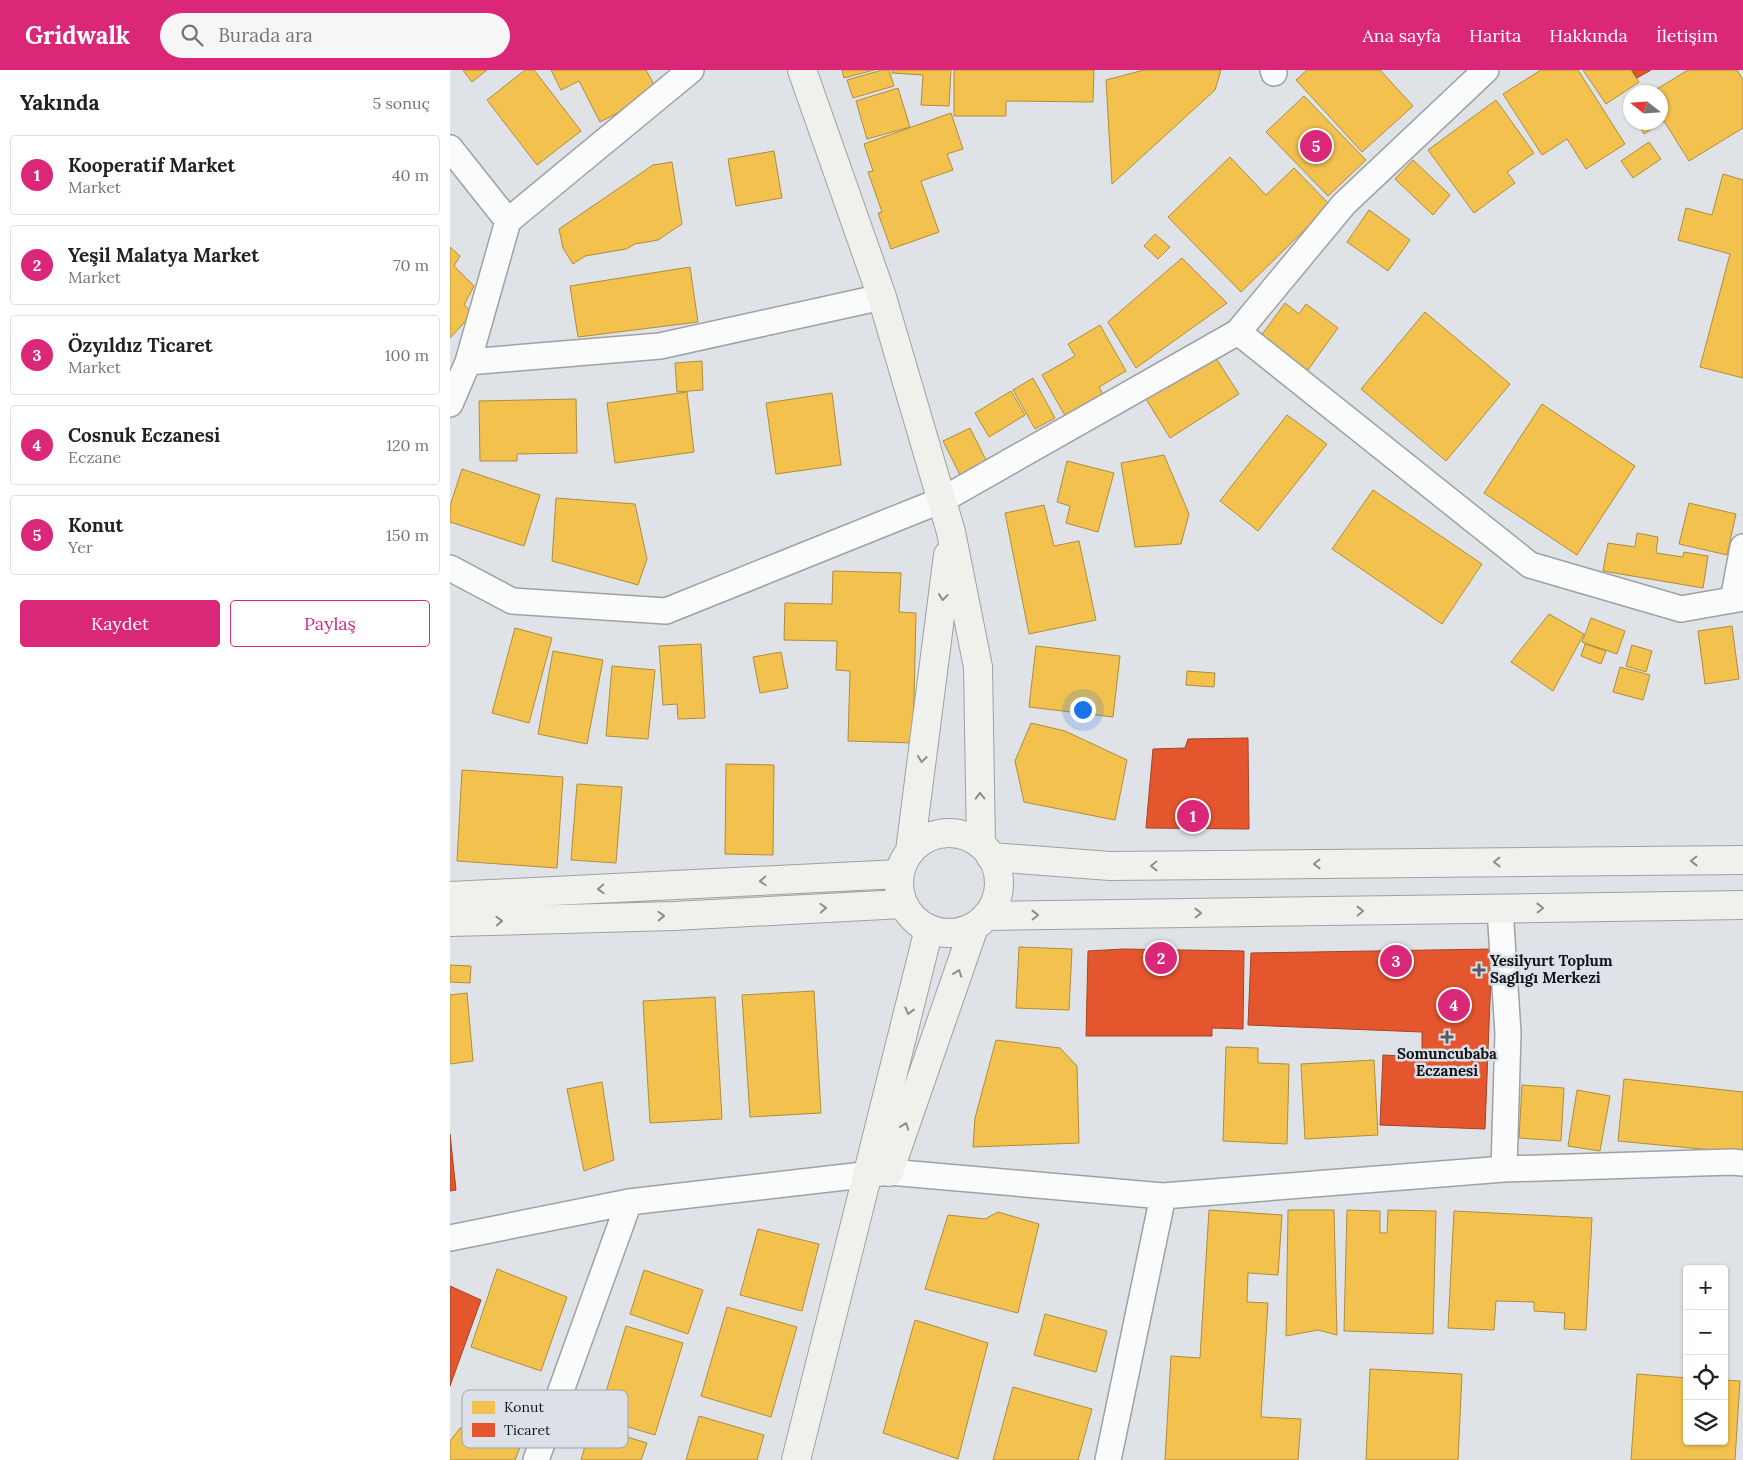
<!DOCTYPE html>
<html lang="tr">
<meta charset="utf-8">
<style>
:root{--surface:#fff;--page:#f6f6f6;--text:#202124;--muted:#757577;--line:#e0e0e0;--accent:#db2777}
body{margin:0;font-family:Lora,serif;background:var(--page);color:var(--text)}
.controls{position:absolute;right:15px;bottom:15px;display:grid;overflow:hidden;border-radius:5px;box-shadow:0 1px 4px #0004}
.controls button{width:45px;height:45px;display:grid;place-items:center;padding:0;border:0;border-bottom:1px solid var(--line);background:var(--surface);color:var(--text);font:25px sans-serif}
.compass{position:absolute;left:1173px;top:15px;width:45px;height:45px;border-radius:50%;background:var(--surface);box-shadow:0 1px 4px #0004;rotate:287deg}
.you{position:absolute;left:632px;top:639px;width:18px;height:18px;margin:-12px;border:4px solid #fff;border-radius:50%;background:#1a73e8;box-shadow:0 0 0 8px #1a73e833}
.badge{display:grid;place-items:center;width:32px;height:32px;border-radius:50%;background:var(--accent);color:#fff;font-size:16px;font-weight:700}
.pin{position:absolute;translate:-50% -50%;border:2px solid #fff;box-shadow:0 1px 5px #0006}
.list{margin:0;padding:0;list-style:none}
h2{display:flex;justify-content:space-between;align-items:center;height:65px;margin:0;padding:0 20px;font-size:21px}
h2 small{font-size:16px;font-weight:400;color:var(--muted)}
.list li{display:grid;grid-template-columns:32px 1fr auto;gap:15px;align-items:center;box-sizing:border-box;height:80px;margin:0 10px 10px;padding:0 10px;border:1px solid var(--line);border-radius:5px}
.list b{display:block;font-size:19px;white-space:nowrap}
.list p{margin:0;font-size:16px;white-space:nowrap;color:var(--muted)}
.list em{font-size:16px;font-style:normal;color:var(--muted)}
.actions{display:flex;gap:10px;padding:15px 20px}
.actions a{flex:1;padding:11px 0;border:1px solid var(--accent);border-radius:5px;text-align:center;font-size:18px;color:var(--accent)}
.actions .main{background:var(--accent);color:#fff}
.icon{flex:none;width:28px;height:28px;fill:none;stroke:currentColor;stroke-width:2;stroke-linecap:round;stroke-linejoin:round}
.map{position:relative;flex:none;width:1293px;height:1390px;overflow:hidden}
header{display:flex;align-items:center;gap:30px;box-sizing:border-box;height:70px;padding:0 25px;background:var(--accent);color:#fff}
header strong{font-size:24px}
nav{display:flex;gap:28px;margin-inline-start:auto;font-size:18px}
.search{width:350px;height:45px;background:var(--page);display:flex;align-items:center;gap:12px;box-sizing:border-box;padding:0 18px;border-radius:28px;color:var(--muted);font-size:19px}
main{display:flex}
aside{flex:1;background:var(--surface)}
.map>svg:first-child{display:block}
.homes{fill:#f2c14e;stroke:#af8d3d}
.shops{fill:#e4572e;stroke:#a54327}
.lines{fill:none;stroke-linecap:round;stroke-linejoin:round}
.street-casing{stroke:#9fa1a4;stroke-width:28}
.secondary-casing{stroke:#9fa1a4;stroke-width:30}
.street{stroke:#fafbfb;stroke-width:25}
.secondary{stroke:#f0f0ec;stroke-width:28}
.oneway{stroke:#8c8d8c}
.poi-dot{fill:#5a5b5f;stroke:#dce1e9;stroke-width:2}
.labels{text-anchor:middle;stroke-width:5;stroke-linejoin:round;paint-order:stroke}
.poi-label{font-size:15px;font-weight:bold;fill:#121316;stroke:#dce1e9;text-anchor:start}
.key{fill:#dce1e9;stroke:#9fa3aa;stroke-width:1}
.key-label{font-size:14px;fill:#121316}
</style>
<header>
<strong>Gridwalk</strong>
<div class="search"><svg class="icon" aria-label="search" viewBox="0 0 24 24"><circle cx="10" cy="10" r="6"/><path d="M15 15l6 6"/></svg>Burada ara</div>
<nav><a>Ana sayfa</a><a>Harita</a><a>Hakkında</a><a>İletişim</a></nav>
</header>
<main>
<aside>
<h2>Yakında<small>5 sonuç</small></h2>
<ul class="list">
<li><span class="badge">1</span><div><b>Kooperatif Market</b><p>Market</p></div><em>40 m</em></li>
<li><span class="badge">2</span><div><b>Yeşil Malatya Market</b><p>Market</p></div><em>70 m</em></li>
<li><span class="badge">3</span><div><b>Özyıldız Ticaret</b><p>Market</p></div><em>100 m</em></li>
<li><span class="badge">4</span><div><b>Cosnuk Eczanesi</b><p>Eczane</p></div><em>120 m</em></li>
<li><span class="badge">5</span><div><b>Konut</b><p>Yer</p></div><em>150 m</em></li>
</ul>
<div class="actions"><a class="main">Kaydet</a><a>Paylaş</a></div>
</aside>
<div class="map">
<svg width="1293" height="1390" viewBox="0 0 1293 1390">
<rect width="100%" height="100%" fill="#dfe2e6"/>
<path class="homes" d="M13,0h24l-15,12z
M75,0h9l47,61 -44,34 -50,-65z
M101,0h95l12,22 -58,30 -21,-41 -18,9z
M392,0h32l-30,8z
M432,0h7l5,16 -41,12 -6,-18z
M442,0h59l-2,36 -28,-1 2,-30 -31,-2z
M504,0h140l-1,32 -87,-1v15h-52z
M694,0h77l-6,20 -103,94 -6,-104z
M857,0h73l33,36 -51,46 -66,-72z
M1091,0h37l47,74 -39,25 -19,-30 -25,16 -39,-61z
M1133,0h48l8,12 -33,22z
M1238,0h49l6,10v48l-54,33 -25,-40 -20,13 -7,-12h23v-30h-8z
M448,18l12,39 -43,12 -11,-38z
M854,26l62,64 -38,36 -62,-64z
M1046,30l38,53 -27,19 8,11 -41,30 -46,-63z
M501,43l12,36 -16,5 6,16 -32,11 18,51 -48,17 -13,-36 4,-1 -14,-40 5,-1 -9,-27z
M1199,72l12,17 -28,19 -12,-17z
M324,81l8,47 -46,8 -8,-47z
M780,87l36,38 28,-27 36,37 -89,87 -73,-75z
M963,90l37,35 -17,20 -38,-36z
M222,92l10,62 -24,16 -23,4 -9,5 -41,7 -12,8 -10,-16 -4,-19 94,-64z
M1273,104l20,6v198l-43,-11 30,-113 -52,-14 8,-32 26,7z
M919,140l41,30 -22,31 -41,-29z
M705,164l15,13 -12,12 -14,-13z
M0,177l10,9 -6,10 20,20 -10,19 9,8 -23,25z
M732,188l45,45 -91,65 -28,-46z
M240,197l8,55 -120,15 -8,-51z
M835,233l14,11 7,-10 32,24 -33,46 -47,-34z
M975,242l85,72 -64,77 -85,-72z
M650,255l26,46 -27,16 6,11 -38,21 -25,-44 33,-19 -7,-12z
M764,285l25,39 -69,44 -24,-39z
M252,291l1,29 -26,2 -2,-29z
M583,308l22,40 -20,11 -22,-39z
M561,321l14,24 -36,22 -14,-24z
M237,322l7,60 -79,11 -8,-60z
M382,323l9,72 -65,9 -10,-71z
M126,329l1,54 -60,1v7h-37l-1,-60z
M1092,334l93,62 -58,89 -93,-62z
M837,345l40,29 -69,87 -38,-30z
M520,358l18,36 -27,13 -18,-36z
M714,385l25,59 -8,30 -46,3 -14,-84z
M617,391l47,12 -16,59 -32,-9 4,-17 -13,-4z
M12,399l78,26 -16,51 -74,-24v-16z
M923,420l109,74 -40,60 -110,-75z
M106,428l79,6 12,55 -9,26 -86,-24z
M1239,433l47,11 -9,41 -48,-11z
M594,435l10,41 25,-5 17,79 -67,14 -24,-121z
M1187,463l21,4 -2,16 27,4 1,-5 24,4 -5,32 -100,-17 5,-28 27,4z
M383,501l68,2 -2,39 17,1 -3,130 -65,-2 2,-70 -14,-1 1,-29 -53,-1 1,-37 47,1z
M1099,544l35,20 -31,57 -42,-29z
M1141,548l34,13 -8,23 -35,-12z
M1282,556l7,53 -34,5 -7,-53z
M65,558l37,10 -23,85 -37,-10z
M251,574l4,74 -27,1 -1,-15 -14,1 -4,-59z
M1135,574l21,7 -5,13 -20,-8z
M1182,575l20,6 -6,21 -20,-6z
M586,576l84,10 -7,61 -84,-10z
M103,581l50,9 -16,84 -49,-10z
M331,582l7,36 -28,5 -7,-36z
M162,596l43,4 -7,69 -42,-3z
M1170,597l30,8 -7,25 -30,-8z
M737,601l28,2 -1,14 -28,-2z
M581,653l34,8 62,29 -12,60 -91,-18 -9,-41z
M276,694l48,1 -1,90 -48,-1z
M12,700l101,7 -6,91 -100,-7z
M127,714l45,3 -6,76 -45,-3z
M569,877l53,2 -3,61 -53,-2z
M0,895l21,1 -1,17 -20,-1z
M364,921l7,122 -71,4 -8,-122z
M17,923l6,68 -23,3v-69z
M265,927l7,122 -72,4 -7,-122z
M546,970l64,8 17,18 2,77 -106,4 2,-29z
M776,977l32,1v15l31,1 -2,80 -64,-3z
M924,990l4,75 -73,4 -4,-75z
M1174,1009l119,13v61l-125,-12z
M152,1012l12,78 -30,11 -17,-82z
M1072,1015l42,3 -3,53 -42,-3z
M1127,1020l33,6 -10,55 -32,-5z
M759,1140l73,5 -4,60 -30,-2 -1,29 21,1 -7,114 40,2 -3,41h-133l6,-104 29,2z
M838,1140h46l3,125 -19,-5 -32,6z
M897,1140l33,1v22h7l1,-23 48,1 -3,123 -89,-3z
M1004,1141l138,7 -6,112 -22,-1 1,-16 -31,-2v-9l-38,-1 -2,29 -46,-2z
M548,1142l41,12 -21,89 -93,-24 23,-74 37,4z
M308,1159l61,15 -17,67 -62,-16z
M47,1199l70,28 -26,74 -70,-24z
M194,1200l59,20 -15,44 -58,-20z
M277,1237l70,20 -26,90 -70,-21z
M595,1244l62,17 -11,41 -62,-17z
M465,1250l73,23 -30,116 -75,-26z
M176,1256l57,17 -28,92 -57,-17z
M920,1299l92,5 -4,86h-92z
M1187,1304l50,4v63h37v-61l16,1 -5,79h-104z
M563,1317l79,22 -14,51h-85z
M249,1346l65,19 -7,25h-71z
M141,1356l56,17 -6,17h-60z
M10,1358l41,6 21,8 -7,18h-65v-19z"/>
<path class="shops" d="M1182,0h19l-14,8z
M798,668l1,91 -103,-1 7,-79 32,-1 3,-9z
M673,879l121,2 -1,78 -31,-1v8h-126l2,-85z
M1042,879l-7,180 -105,-4 3,-70 39,2v-25l-174,-7 3,-72z
M0,1064l6,56 -6,1z
M0,1216l31,14 -31,86z"/>
<g class="lines">
<defs>
<path id="street" d="M823,0l1,3
M0,78l58,73
M788,262l106,-128 142,-134
M18,292l192,-16 222,-49
M0,334l18,-42 40,-141 183,-151
M0,498l62,33 154,10 276,-111 296,-168 292,233 151,44 62,-11
M1283,530l10,-53
M1054,1099l228,-7 11,1
M0,1168l179,-36
M86,1390l93,-258 260,-30 274,24
M658,1390l55,-264 341,-27 4,-136 -8,-124"/>
<path id="secondary" d="M352,0l80,227 69,235 27,135 3,178
M449 813a50 50 0 1 1 100 0a50 50 0 1 1-100 0Z
M460,781l38,-296
M541,787l119,9 633,-6
M0,826l449,-22
M536,846l757,-11
M0,852l224,-6 229,-12
M439,1102l85,-245
M346,1390l133,-531"/>
</defs>
<use href="#street" class="street-casing"/>
<use href="#secondary" class="secondary-casing"/>
<use href="#street" class="street"/>
<use href="#secondary" class="secondary"/>
</g>
<defs><path id="oneway-chevron" d="M-2-3.5L2.5 0L-2 3.5" fill="none" stroke-width="1.6" stroke-linecap="round" stroke-linejoin="round" transform="scale(1.25)"/></defs>
<g class="oneway">
<use href="#oneway-chevron" transform="translate(493 527) rotate(97)"/>
<use href="#oneway-chevron" transform="translate(472 689) rotate(97)"/>
<use href="#oneway-chevron" transform="translate(530 726) rotate(-91)"/>
<use href="#oneway-chevron" transform="translate(1244 791) rotate(179)"/>
<use href="#oneway-chevron" transform="translate(1047 792) rotate(179)"/>
<use href="#oneway-chevron" transform="translate(867 794) rotate(179)"/>
<use href="#oneway-chevron" transform="translate(704 796) rotate(179)"/>
<use href="#oneway-chevron" transform="translate(313 811) rotate(177)"/>
<use href="#oneway-chevron" transform="translate(151 819) rotate(177)"/>
<use href="#oneway-chevron" transform="translate(373 838) rotate(-3)"/>
<use href="#oneway-chevron" transform="translate(1090 838) rotate(-1)"/>
<use href="#oneway-chevron" transform="translate(910 841) rotate(-1)"/>
<use href="#oneway-chevron" transform="translate(748 843) rotate(-1)"/>
<use href="#oneway-chevron" transform="translate(585 845) rotate(-1)"/>
<use href="#oneway-chevron" transform="translate(211 846) rotate(-2)"/>
<use href="#oneway-chevron" transform="translate(49 851) rotate(-2)"/>
<use href="#oneway-chevron" transform="translate(508 903) rotate(-71)"/>
<use href="#oneway-chevron" transform="translate(459 941) rotate(104)"/>
<use href="#oneway-chevron" transform="translate(455 1056) rotate(-71)"/>
</g>
<g class="poi-dot">
<path d="M1026.5 892.5h5v5h5v5h-5v5h-5v-5h-5v-5h5z"/>
<path d="M994.5 959.5h5v5h5v5h-5v5h-5v-5h-5v-5h5z"/>
</g>
<g class="labels">
<g class="poi-label">
<text x="1040" y="896">Yesilyurt Toplum<tspan x="1040" dy="17">Saglıgı Merkezi</tspan></text>
<text x="997" y="989" text-anchor="middle">Somuncubaba<tspan x="997" dy="17">Eczanesi</tspan></text>
</g>
</g>
<rect x="12" y="1320" width="166" height="58" rx="8" class="key"/>
<rect x="22" y="1331" width="23" height="13" fill="#f2c14e"/>
<rect x="22" y="1353" width="23" height="14" fill="#e4572e"/>
<g class="key-label">
<text x="54" y="1342">Konut</text>
<text x="54" y="1365">Ticaret</text>
</g>
</svg>
<div class="controls">
<button>+</button>
<button>−</button>
<button><svg class="icon" aria-label="locate" viewBox="0 0 24 24"><circle cx="12" cy="12" r="6"/><path d="M12 2v4M12 18v4M2 12h4M18 12h4"/></svg></button>
<button><svg class="icon" aria-label="layers" viewBox="0 0 24 24"><path d="M12 4l9 5-9 5-9-5zM3 14l9 5 9-5"/></svg></button>
</div>
<svg class="compass" viewBox="-18 -18 36 36"><path d="M0-13l5 13h-10z" fill="#e53935"/><path d="M0 13l5-13h-10z" fill="#757577"/></svg>
<div class="you"></div>
<div class="pin badge" style="left:743px;top:746px">1</div>
<div class="pin badge" style="left:711px;top:888px">2</div>
<div class="pin badge" style="left:946px;top:891px">3</div>
<div class="pin badge" style="left:1004px;top:935px">4</div>
<div class="pin badge" style="left:866px;top:76px">5</div>
</div>
</main>
